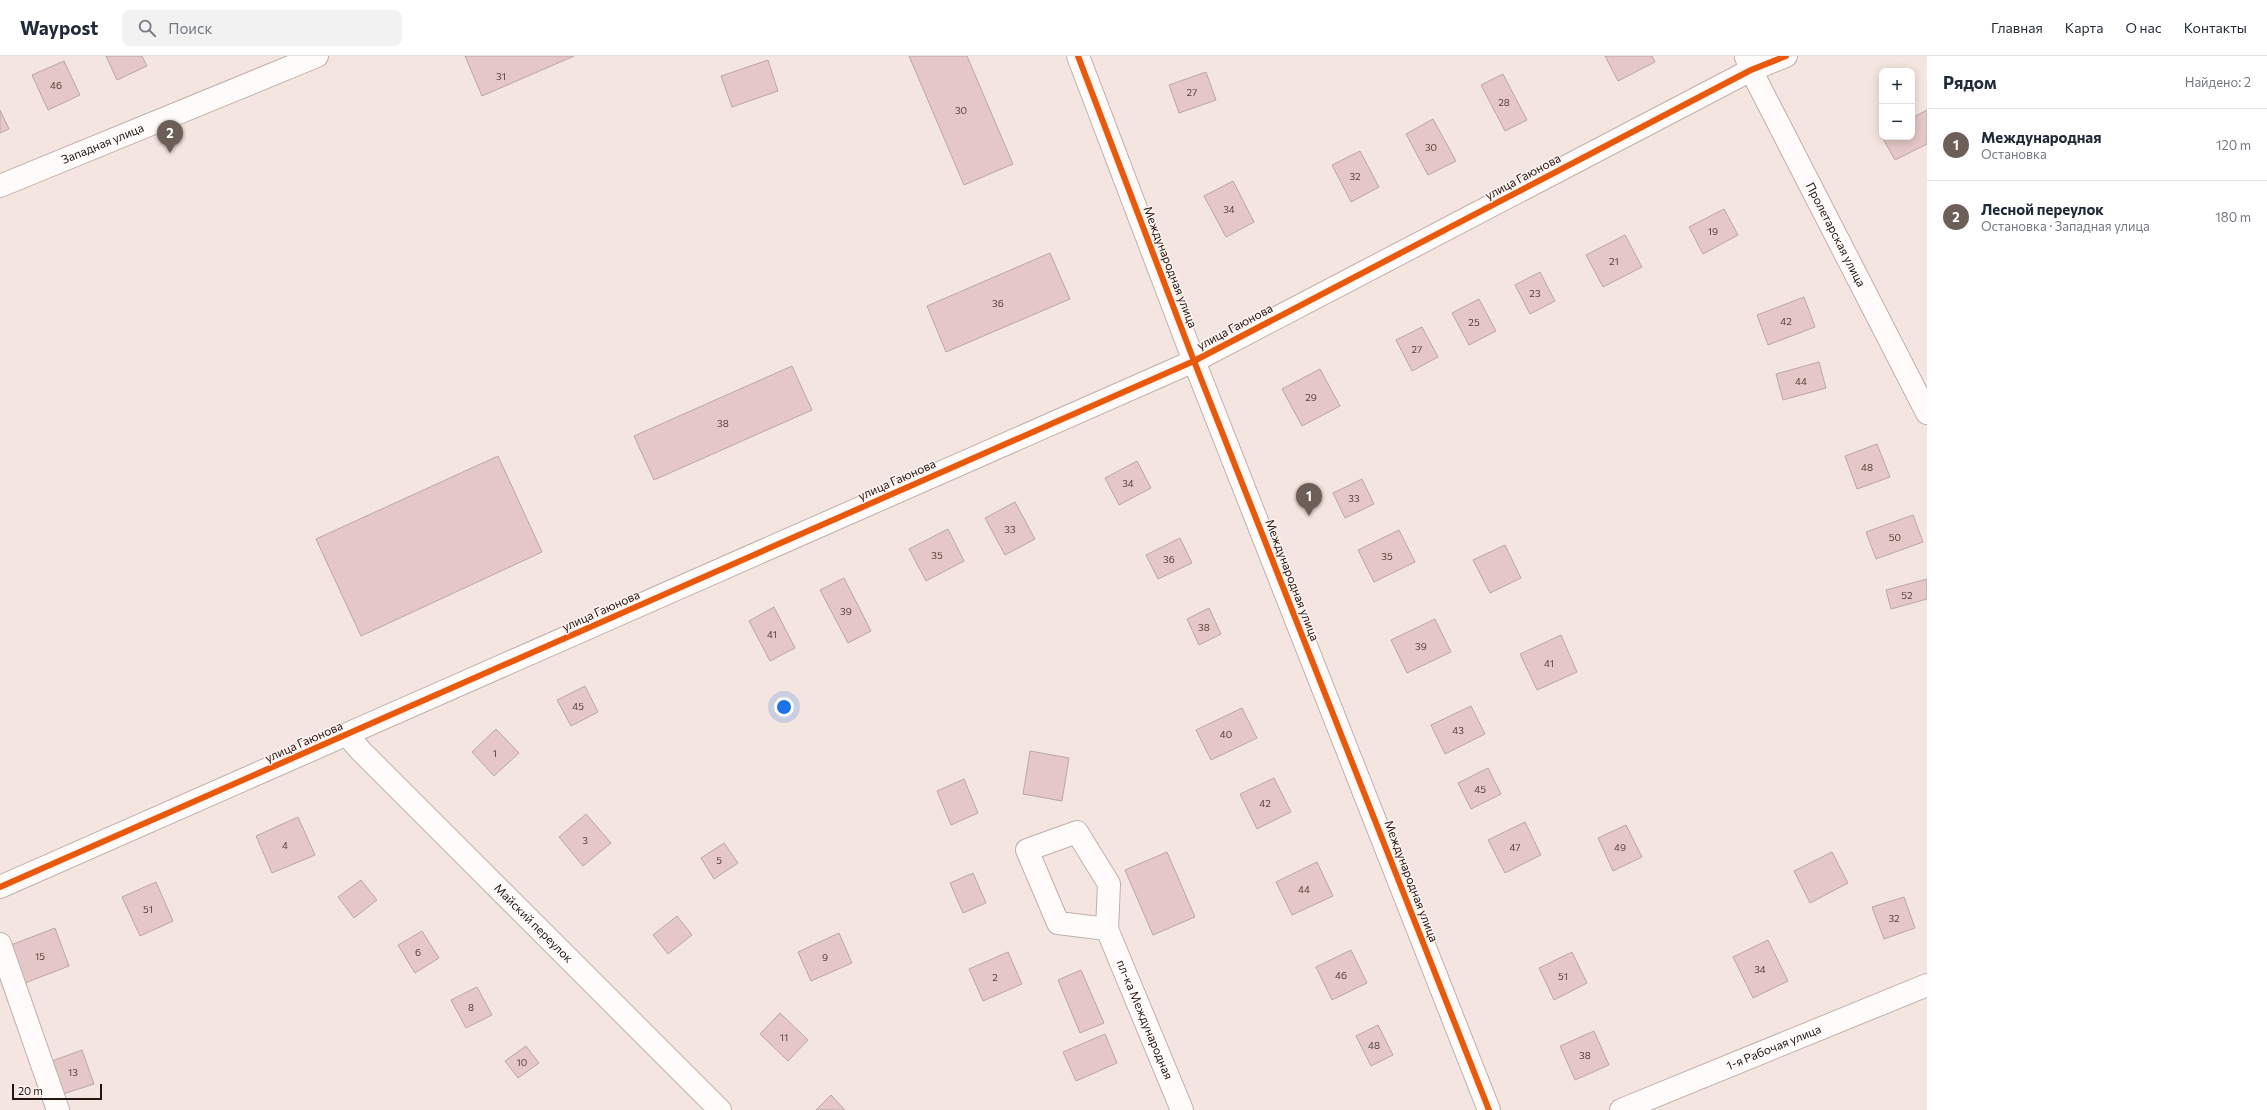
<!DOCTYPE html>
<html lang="ru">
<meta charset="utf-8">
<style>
:root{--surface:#fff;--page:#f2f2f3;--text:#1f2937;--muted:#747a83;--line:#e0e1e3;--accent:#6e5e58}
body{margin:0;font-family:Commissioner,sans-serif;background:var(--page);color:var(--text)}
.controls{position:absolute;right:12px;top:12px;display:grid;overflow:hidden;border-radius:8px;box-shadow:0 2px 10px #0003}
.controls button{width:36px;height:36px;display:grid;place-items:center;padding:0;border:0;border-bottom:1px solid var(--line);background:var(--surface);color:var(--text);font:20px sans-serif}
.scale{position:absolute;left:12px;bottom:10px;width:90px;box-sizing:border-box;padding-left:4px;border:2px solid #25150f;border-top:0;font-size:11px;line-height:14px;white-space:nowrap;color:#25150f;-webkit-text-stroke:3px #fcf2ef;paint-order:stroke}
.you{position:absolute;left:784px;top:651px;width:14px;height:14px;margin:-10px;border:3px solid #fff;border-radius:50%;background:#1a73e8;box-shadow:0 0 0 6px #1a73e833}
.badge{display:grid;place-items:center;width:26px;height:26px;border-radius:50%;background:var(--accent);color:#fff;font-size:13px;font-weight:700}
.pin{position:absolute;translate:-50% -33px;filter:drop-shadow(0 1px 2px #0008)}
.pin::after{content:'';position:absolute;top:21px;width:14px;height:12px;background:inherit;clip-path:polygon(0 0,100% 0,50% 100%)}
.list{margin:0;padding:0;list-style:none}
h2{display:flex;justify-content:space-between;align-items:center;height:52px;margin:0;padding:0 16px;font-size:17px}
h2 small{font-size:13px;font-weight:400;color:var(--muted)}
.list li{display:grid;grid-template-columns:26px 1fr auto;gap:12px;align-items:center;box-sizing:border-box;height:72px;padding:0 16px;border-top:1px solid var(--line)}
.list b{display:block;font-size:15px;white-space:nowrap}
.list p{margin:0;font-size:13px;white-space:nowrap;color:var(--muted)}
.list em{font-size:13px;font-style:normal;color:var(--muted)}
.icon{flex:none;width:22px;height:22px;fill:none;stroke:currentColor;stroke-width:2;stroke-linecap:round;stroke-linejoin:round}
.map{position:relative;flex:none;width:1927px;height:1054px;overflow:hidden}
header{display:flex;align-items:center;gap:24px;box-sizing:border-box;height:56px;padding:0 20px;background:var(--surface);border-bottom:1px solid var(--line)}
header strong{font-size:19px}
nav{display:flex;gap:22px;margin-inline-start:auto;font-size:14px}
.search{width:280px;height:36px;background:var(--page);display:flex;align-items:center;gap:10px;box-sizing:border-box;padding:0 14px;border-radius:8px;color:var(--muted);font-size:15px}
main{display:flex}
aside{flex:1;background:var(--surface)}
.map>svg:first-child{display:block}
.building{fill:#e4c7c6;stroke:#b8a8a6}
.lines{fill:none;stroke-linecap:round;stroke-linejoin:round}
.street-casing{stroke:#c0b0ab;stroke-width:24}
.street{stroke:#fefbfa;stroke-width:22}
.cycleway-casing{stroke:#fcf2ef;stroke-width:8}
.cycleway{stroke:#e8590c;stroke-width:6}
.labels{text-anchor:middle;stroke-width:3;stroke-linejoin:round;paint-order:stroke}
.number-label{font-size:10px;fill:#55423d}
.street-label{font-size:12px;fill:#25150f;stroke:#fcf2ef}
</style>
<header>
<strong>Waypost</strong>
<div class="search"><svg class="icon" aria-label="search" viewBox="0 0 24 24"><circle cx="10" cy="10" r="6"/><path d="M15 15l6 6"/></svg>Поиск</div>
<nav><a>Главная</a><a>Карта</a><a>О нас</a><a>Контакты</a></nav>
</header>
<main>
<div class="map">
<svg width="1927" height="1054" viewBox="0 0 1927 1054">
<rect width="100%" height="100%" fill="#f5e5e0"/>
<path class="building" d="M106,0h36l5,10 -30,14z
M465,0h109l-92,40z
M909,0h58l46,108 -49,21z
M1605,0h47l3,6 -37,19z
M768,4l10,31 -46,16 -11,-31z
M64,5l16,34 -32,15 -16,-35z
M1206,16l10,28 -37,13 -10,-28z
M1503,18l24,46 -22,11 -24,-46z
M0,54l9,19 -9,4z
M1927,54v34l-32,16 -13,-23h30v-19z
M1433,63l23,42 -28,14 -22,-41z
M1360,95l19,36 -28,15 -19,-37z
M1233,125l21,41 -28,15 -22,-41z
M1724,153l14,26 -35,19 -14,-27z
M1625,179l17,32 -39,20 -17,-32z
M1050,197l20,46 -124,53 -19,-46z
M1540,216l15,29 -25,13 -15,-29z
M1804,241l11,30 -47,18 -11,-30z
M1479,243l17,32 -27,14 -17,-32z
M1422,271l16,30 -26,14 -16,-31z
M1819,306l7,26 -43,12 -7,-26z
M792,310l20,44 -158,70 -20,-44z
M1320,313l20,37 -38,20 -20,-37z
M1877,388l13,33 -33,12 -12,-33z
M498,400l44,96 -181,84 -45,-97z
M1137,405l14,27 -32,17 -14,-27z
M1362,423l12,25 -29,14 -12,-25z
M1015,446l20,37 -30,16 -20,-37z
M1913,459l10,27 -47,17 -10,-27z
M948,473l16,32 -38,20 -17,-32z
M1399,474l16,32 -41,20 -16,-32z
M1180,482l12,25 -34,16 -12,-24z
M1505,489l16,33 -31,15 -17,-33z
M844,522l27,53 -23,12 -28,-53z
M1927,523v20l-36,10 -5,-19z
M774,551l21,41 -25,13 -21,-40z
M1209,552l12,26 -22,11 -12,-26z
M1435,563l16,33 -44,21 -16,-33z
M1561,579l16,37 -40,18 -17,-36z
M585,630l13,26 -27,14 -14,-26z
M1471,650l14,28 -40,20 -14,-29z
M1242,652l15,30 -46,22 -15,-30z
M496,673l23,24 -25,23 -22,-24z
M1030,695l39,7 -7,43 -39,-7z
M1488,712l13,26 -30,15 -13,-26z
M1274,722l17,34 -34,17 -17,-35z
M964,723l14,34 -27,12 -14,-34z
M586,758l25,29 -28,23 -24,-29z
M298,761l17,38 -43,18 -16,-37z
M1525,766l16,33 -36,18 -17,-33z
M1626,769l16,32 -29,14 -15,-33z
M724,787l14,20 -24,16 -13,-21z
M1167,796l28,65 -42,18 -28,-65z
M1832,796l16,31 -38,20 -16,-32z
M1317,806l16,34 -41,19 -16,-33z
M973,817l13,30 -23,10 -13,-30z
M361,824l16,20 -23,18 -16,-21z
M156,826l17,39 -33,15 -18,-39z
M1904,841l11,31 -31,11 -12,-32z
M677,860l15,19 -24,19 -15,-19z
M55,872l14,38 -44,17 -14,-38z
M422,875l17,27 -24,15 -17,-28z
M839,877l13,30 -41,18 -13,-29z
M1768,884l20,41 -35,17 -20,-41z
M1351,894l16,33 -35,17 -16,-33z
M1008,896l14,32 -39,17 -14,-32z
M1572,896l15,31 -33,17 -15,-32z
M1081,914l23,53 -24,10 -22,-53z
M477,931l15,28 -26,13 -15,-28z
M780,957l28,27 -20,21 -28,-27z
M1378,969l15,30 -22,11 -15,-30z
M1594,975l15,34 -34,15 -15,-34z
M1105,978l12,29 -41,18 -13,-29z
M526,990l13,17 -21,15 -13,-17z
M82,994l12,34 -31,10 -11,-33z
M831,1039l14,15h-29z"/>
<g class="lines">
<defs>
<g id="street">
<path d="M1078,0l116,305 295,749"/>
<path id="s1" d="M1746,1l5,13 176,343"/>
<path id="s2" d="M0,130l317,-130"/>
<path id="s3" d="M347,679l14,16 359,359"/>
<path d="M0,831l1194,-526 557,-291 35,-14"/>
<path id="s4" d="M1107,873l-49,-6 -31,-73 50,-18 32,52 -2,45 75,181"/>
<path d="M0,888l58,166"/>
<path id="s5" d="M1621,1054l306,-125"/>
</g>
</defs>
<use href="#street" class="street-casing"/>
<use href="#street" class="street"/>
<defs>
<path id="cycleway" d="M1078,0l116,305 295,749
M0,831l1194,-526 557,-291 35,-14"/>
</defs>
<use href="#cycleway" class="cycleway-casing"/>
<use href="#cycleway" class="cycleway"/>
</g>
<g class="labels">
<g class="number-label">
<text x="501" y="24">31</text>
<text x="56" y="33">46</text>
<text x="1192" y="40">27</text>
<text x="1504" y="50">28</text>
<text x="961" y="58">30</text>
<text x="1431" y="95">30</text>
<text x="1355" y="124">32</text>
<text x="1229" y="157">34</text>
<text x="1713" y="179">19</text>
<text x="1614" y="209">21</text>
<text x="1535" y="241">23</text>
<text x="998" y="251">36</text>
<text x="1786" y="269">42</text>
<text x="1474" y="270">25</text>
<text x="1417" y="297">27</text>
<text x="1801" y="329">44</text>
<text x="1311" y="345">29</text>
<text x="723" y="371">38</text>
<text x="1867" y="415">48</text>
<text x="1128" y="431">34</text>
<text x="1354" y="446">33</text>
<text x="1010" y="477">33</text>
<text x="1895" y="485">50</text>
<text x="937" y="503">35</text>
<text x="1387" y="504">35</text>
<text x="1169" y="507">36</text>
<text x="1907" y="543">52</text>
<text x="846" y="559">39</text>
<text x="1204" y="575">38</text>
<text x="772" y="582">41</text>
<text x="1421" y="594">39</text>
<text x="1549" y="611">41</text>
<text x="578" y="654">45</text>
<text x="1458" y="678">43</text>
<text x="1226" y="682">40</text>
<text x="495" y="701">1</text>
<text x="1480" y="737">45</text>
<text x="1265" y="751">42</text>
<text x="585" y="788">3</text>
<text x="285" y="793">4</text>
<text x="1515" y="795">47</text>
<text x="1620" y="795">49</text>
<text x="719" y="808">5</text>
<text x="1304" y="837">44</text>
<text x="148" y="857">51</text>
<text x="1894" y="866">32</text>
<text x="418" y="900">6</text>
<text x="40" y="904">15</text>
<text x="825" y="905">9</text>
<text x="1760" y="917">34</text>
<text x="1341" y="923">46</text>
<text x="1563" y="924">51</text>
<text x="995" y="925">2</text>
<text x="471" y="955">8</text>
<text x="784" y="985">11</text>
<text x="1374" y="993">48</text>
<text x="1585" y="1003">38</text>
<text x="522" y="1010">10</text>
<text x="73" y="1020">13</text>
</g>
<g class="street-label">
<text dy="4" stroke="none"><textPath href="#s2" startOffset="111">Западная улица</textPath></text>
<text transform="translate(1523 121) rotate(-28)" y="4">улица Гаюнова</text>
<text dy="4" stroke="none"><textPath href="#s1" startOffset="199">Пролетарская улица</textPath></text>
<text transform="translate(1170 211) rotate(69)" y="4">Международная улица</text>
<text transform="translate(1235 271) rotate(-28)" y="4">улица Гаюнова</text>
<text transform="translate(897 424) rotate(-24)" y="4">улица Гаюнова</text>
<text transform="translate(1292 524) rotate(69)" y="4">Международная улица</text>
<text transform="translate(601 555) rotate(-24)" y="4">улица Гаюнова</text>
<text transform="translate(304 686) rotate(-24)" y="4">улица Гаюнова</text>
<text transform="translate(1411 825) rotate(69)" y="4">Международная улица</text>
<text dy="4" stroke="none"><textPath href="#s3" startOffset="265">Майский переулок</textPath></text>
<text dy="4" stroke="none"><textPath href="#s4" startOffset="386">пл-ка Международная</textPath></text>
<text dy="4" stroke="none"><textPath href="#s5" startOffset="165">1-я Рабочая улица</textPath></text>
</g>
</g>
</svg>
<div class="controls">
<button>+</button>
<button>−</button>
</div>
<div class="scale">20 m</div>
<div class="you"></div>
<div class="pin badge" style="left:1309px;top:460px">1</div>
<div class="pin badge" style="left:170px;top:97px">2</div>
</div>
<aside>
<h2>Рядом<small>Найдено: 2</small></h2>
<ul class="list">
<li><span class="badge">1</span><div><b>Международная</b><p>Остановка</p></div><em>120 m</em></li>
<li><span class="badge">2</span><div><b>Лесной переулок</b><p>Остановка · Западная улица</p></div><em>180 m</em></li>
</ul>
</aside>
</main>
